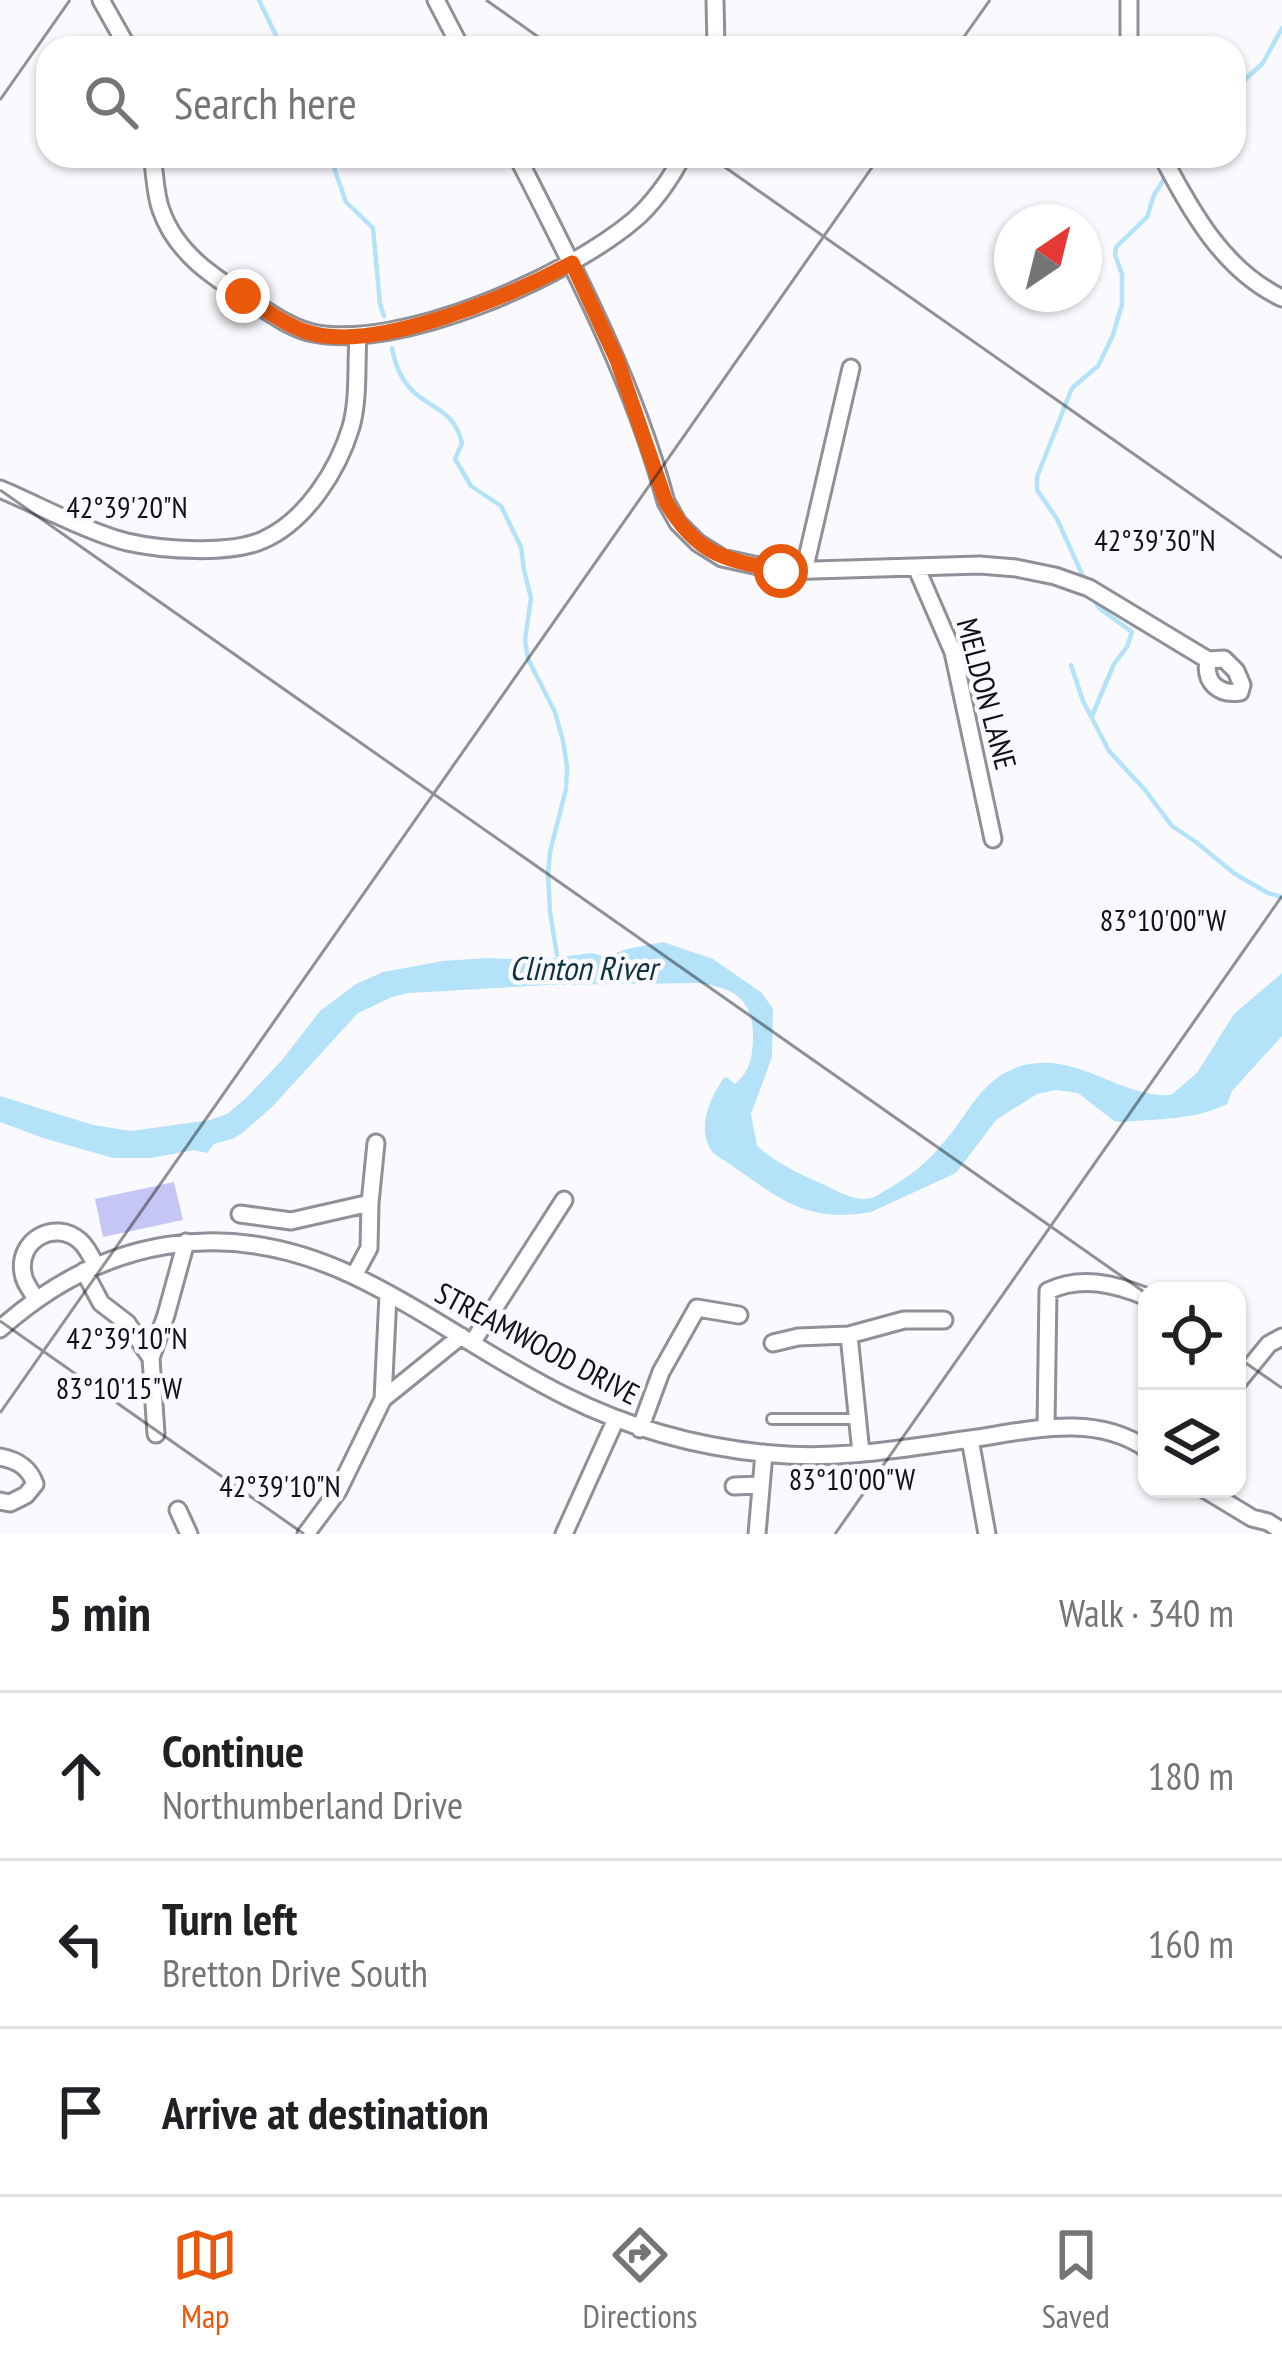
<!DOCTYPE html>
<meta charset="utf-8">
<style>
:root{--surface:#fff;--page:#f6f6f6;--text:#202124;--muted:#757577;--line:#e0e0e0;--accent:#ea580c}
body{margin:0;font-family:"PT Sans Narrow",sans-serif;background:var(--page);color:var(--text)}
.controls{position:absolute;right:36px;bottom:36px;display:grid;overflow:hidden;border-radius:24px;box-shadow:0 3px 9px #0004}
.controls button{width:108px;height:108px;display:grid;place-items:center;padding:0;border:0;border-bottom:3px solid var(--line);background:var(--surface);color:var(--text);font:60px sans-serif}
.compass{position:absolute;left:994px;top:204px;width:108px;height:108px;border-radius:50%;background:var(--surface);box-shadow:0 3px 9px #0004;rotate:35deg}
.stop{position:absolute;width:36px;height:36px;margin:-27px;border:9px solid #ea580c;border-radius:50%;background:#fff}
.stop.end{background:#ea580c;border-color:#fff;box-shadow:0 3px 12px #0008}
.list{margin:0;padding:0;list-style:none}
h2{display:flex;justify-content:space-between;align-items:center;height:156px;margin:0;padding:0 48px;font-size:51px}
h2 small{font-size:39px;font-weight:400;color:var(--muted)}
.list li{display:grid;grid-template-columns:78px 1fr auto;gap:36px;align-items:center;box-sizing:border-box;height:168px;padding:0 48px;border-top:3px solid var(--line)}
.list b{display:block;font-size:45px;white-space:nowrap}
.list p{margin:0;font-size:39px;white-space:nowrap;color:var(--muted)}
.list em{font-size:39px;font-style:normal;color:var(--muted)}
.icon{flex:none;width:66px;height:66px;fill:none;stroke:currentColor;stroke-width:2;stroke-linecap:round;stroke-linejoin:round}
.map{position:relative;flex:none;width:1282px;height:1534px;overflow:hidden}
.search{position:absolute;background:var(--surface);box-shadow:0 3px 9px #0004;left:36px;right:36px;top:36px;height:132px;display:flex;align-items:center;gap:30px;box-sizing:border-box;padding:0 42px;border-radius:36px;color:var(--muted);font-size:45px}
.sheet{height:660px;background:var(--surface)}
nav{display:flex;justify-content:space-around;align-items:center;box-sizing:border-box;height:168px;border-top:3px solid var(--line);background:var(--surface);font-size:33px;color:var(--muted)}
nav a{display:grid;justify-items:center;gap:6px}
nav .on{color:var(--accent)}
.map>svg:first-child{display:block}
.green{fill:#c6c6f5}
.water{fill:#b4e2f9}
.lines{fill:none;stroke-linecap:round;stroke-linejoin:round}
.stream{stroke:#b4e2f9;stroke-width:4.5}
.lane-casing{stroke:#8f9098;stroke-width:14}
.street-casing{stroke:#8f9098;stroke-width:21}
.lane{stroke:#fff;stroke-width:8}
.street{stroke:#fff;stroke-width:15}
.route{stroke:#ea580c;stroke-width:15}
.ticks{fill:none;stroke:#101114;stroke-width:3;stroke-opacity:0.45}
.labels{text-anchor:middle;stroke-width:9;stroke-linejoin:round;paint-order:stroke}
.street-label{font-size:30px;fill:#101114;stroke:#fafafe}
.water-label{font-size:33px;font-style:italic;fill:#0d3342;stroke:#fafafe}
.ticks-label{font-size:30px;text-anchor:middle;fill:#101114;stroke:#fafafe;stroke-width:9;stroke-linejoin:round;paint-order:stroke}
</style>
<div class="map">
<svg width="1282" height="1534" viewBox="0 0 1282 1534">
<rect width="100%" height="100%" fill="#fafafe"/>
<path class="green" d="M174,1182l9,38 -80,17 -8,-38z"/>
<path class="water" d="M663,942l50,17 49,34 11,16 -1,48 -21,57 6,32c19,17 41,27 63,37 14,6 27,15 43,16 11,0 16,-5 25,-10 22,-13 40,-27 56,-47 25,-28 37,-64 77,-76 56,-16 98,32 150,29l26,-22 37,-59 48,-41v63l-50,55 -5,13c-31,16 -72,15 -106,18l-7,-1 -36,-28 -22,-3 -19,4 -40,25 -41,54 -85,39c-74,14 -100,-23 -157,-58 -19,-22 -5,-54 9,-75l3,-2 9,7c15,-13 17,-25 18,-44 1,-40 -17,-52 -55,-57l-150,2 -139,8 -17,4 -34,16 -86,94 -31,27 -9,5 -18,5 -7,9 -13,-3 -43,8h-38l-70,-20 -43,-16v-26l93,29 38,6 79,-11 17,-6 18,-15 37,-39 38,-49 36,-27 27,-12 60,-11 44,-3 50,2 55,-7 14,4 21,-8z"/>
<g class="lines">
<path class="stream" d="M259,0l23,48
M1234,90l29,-27 19,-35
M335,156l-2,9 13,37 27,26 7,76 4,12
M392,348c3,17 9,33 23,45 21,18 39,18 47,50l-7,16 16,27 30,20 20,41 3,23 7,28 -6,42 3,19 27,53 8,29 4,25 -1,23 -16,63 -2,21 2,39 7,43
M1086,583l-29,-64 -20,-29v-13l35,-89 26,-22 15,-31 9,-31v-30l-7,-19 1,-8 31,-30 7,-22 12,-19
M1071,665l12,36 26,50 36,39 27,36 24,16 39,32 33,19 14,4
M1092,716l22,-52 13,-17 5,-15 -33,-24 -5,-9"/>
<defs>
<path id="lane" d="M772,1419h83"/>
<path id="street" d="M101,0l27,48
M436,0l25,48
M715,0l1,48
M1129,48v-48
M152,156c3,17 3,38 9,54 16,46 57,70 95,94 17,11 37,25 57,29 87,18 253,-56 320,-112 18,-15 39,-43 49,-65
M517,156c57,112 116,224 149,346l12,21 20,20 24,15 59,13 199,-6 36,3 39,8 34,12 119,72 16,-1 12,12 6,14 -2,7c-22,3 -36,-10 -32,-32
M1162,156c29,55 61,114 120,142
M0,489c38,16 88,43 127,53 35,8 103,13 136,-2 43,-19 75,-70 88,-113 8,-28 5,-63 7,-91
M916,567l37,85 40,187
M804,571l47,-203
M240,1214l51,7 79,-18
M84,1271l17,32 26,20 24,35 5,76
M354,1276l15,-28 1,-45 6,-60
M36,1299c-5,-9 -12,-16 -13,-26 -6,-33 32,-54 57,-32 7,6 12,17 16,25
M0,1329c103,-92 226,-113 352,-54 74,35 140,85 213,121 66,33 135,52 208,58 64,6 127,-5 190,-14 61,-8 129,-29 184,9
M849,1335l12,118
M472,1343l92,-143
M773,1343l25,-6 51,-2 55,-15h40
M151,1358l15,-43 20,-73
M1237,1383l32,-39 13,-7
M383,1399l78,-63
M1046,1426l2,-135c33,-16 67,-7 99,6
M640,1429l21,-57 36,-64 42,7
M970,1439l17,95
M0,1457c17,3 29,10 35,27l-9,11 -16,8 -10,-2
M734,1486l27,-1
M1204,1489l48,29 16,4 14,9
M178,1510l11,24
M306,1534l32,-43 45,-92 5,-104
M564,1534l52,-115
M757,1534l7,-81"/>
</defs>
<use href="#lane" class="lane-casing"/>
<use href="#street" class="street-casing"/>
<use href="#lane" class="lane"/>
<use href="#street" class="street"/>
</g>
<g class="lines">
<path class="route" d="M243,296c20,12 42,29 64,36 68,22 205,-37 265,-69l45,97 49,142c32,54 58,57 115,69"/>
</g>
<path class="ticks" d="M486,0l68,48M956,48l34,-48M0,100l70,-100M709,156l573,402M0,490l1147,804M0,1321l304,213M1237,1357l45,31M0,1413l880,-1257M835,1534l447,-638"/>
<g class="labels">
<g class="street-label">
<text transform="translate(986 694) rotate(75)" y="10">MELDON LANE</text>
<text transform="translate(537 1344) rotate(28)" y="10">STREAMWOOD DRIVE</text>
</g>
<g class="water-label">
<text x="583" y="980">Clinton River</text>
</g>
</g>
<g class="ticks-label">
<text x="127" y="518">42°39'20"N</text>
<text x="1155" y="551">42°39'30"N</text>
<text x="1163" y="931">83°10'00"W</text>
<text x="127" y="1349">42°39'10"N</text>
<text x="119" y="1399">83°10'15"W</text>
<text x="852" y="1490">83°10'00"W</text>
<text x="280" y="1497">42°39'10"N</text>
</g>
</svg>
<div class="controls">
<button><svg class="icon" aria-label="locate" viewBox="0 0 24 24"><circle cx="12" cy="12" r="6"/><path d="M12 2v4M12 18v4M2 12h4M18 12h4"/></svg></button>
<button><svg class="icon" aria-label="layers" viewBox="0 0 24 24"><path d="M12 4l9 5-9 5-9-5zM3 14l9 5 9-5"/></svg></button>
</div>
<svg class="compass" viewBox="-18 -18 36 36"><path d="M0-13l5 13h-10z" fill="#e53935"/><path d="M0 13l5-13h-10z" fill="#757577"/></svg>
<div class="stop" style="left:781px;top:571px"></div>
<div class="stop end" style="left:243px;top:296px"></div>
<div class="search"><svg class="icon" aria-label="search" viewBox="0 0 24 24"><circle cx="10" cy="10" r="6"/><path d="M15 15l6 6"/></svg>Search here</div>
</div>
<section class="sheet">
<h2>5 min<small>Walk · 340 m</small></h2>
<ul class="list">
<li><svg class="icon" aria-label="ahead" viewBox="0 0 24 24"><path d="M12 20V5M6 11l6-6 6 6"/></svg><div><b>Continue</b><p>Northumberland Drive</p></div><em>180 m</em></li>
<li><svg class="icon" aria-label="left" viewBox="0 0 24 24"><path d="M17 20v-9H6M10 6l-5 5 5 5"/></svg><div><b>Turn left</b><p>Bretton Drive South</p></div><em>160 m</em></li>
<li><svg class="icon" aria-label="arrive" viewBox="0 0 24 24"><path d="M6 21V4h12l-3 4 3 4H6"/></svg><div><b>Arrive at destination</b></div></li>
</ul>
</section>
<nav>
<a class="on"><svg class="icon" aria-label="map" viewBox="0 0 24 24"><path d="M3 6l6-2 6 2 6-2v14l-6 2-6-2-6 2zM9 4v14M15 6v14"/></svg>Map</a>
<a><svg class="icon" aria-label="directions" viewBox="0 0 24 24"><path d="M12 3l9 9-9 9-9-9zM9 14v-3h6M13 9l2 2-2 2"/></svg>Directions</a>
<a><svg class="icon" aria-label="saved" viewBox="0 0 24 24"><path d="M7 4h10v16l-5-4-5 4z"/></svg>Saved</a>
</nav>
